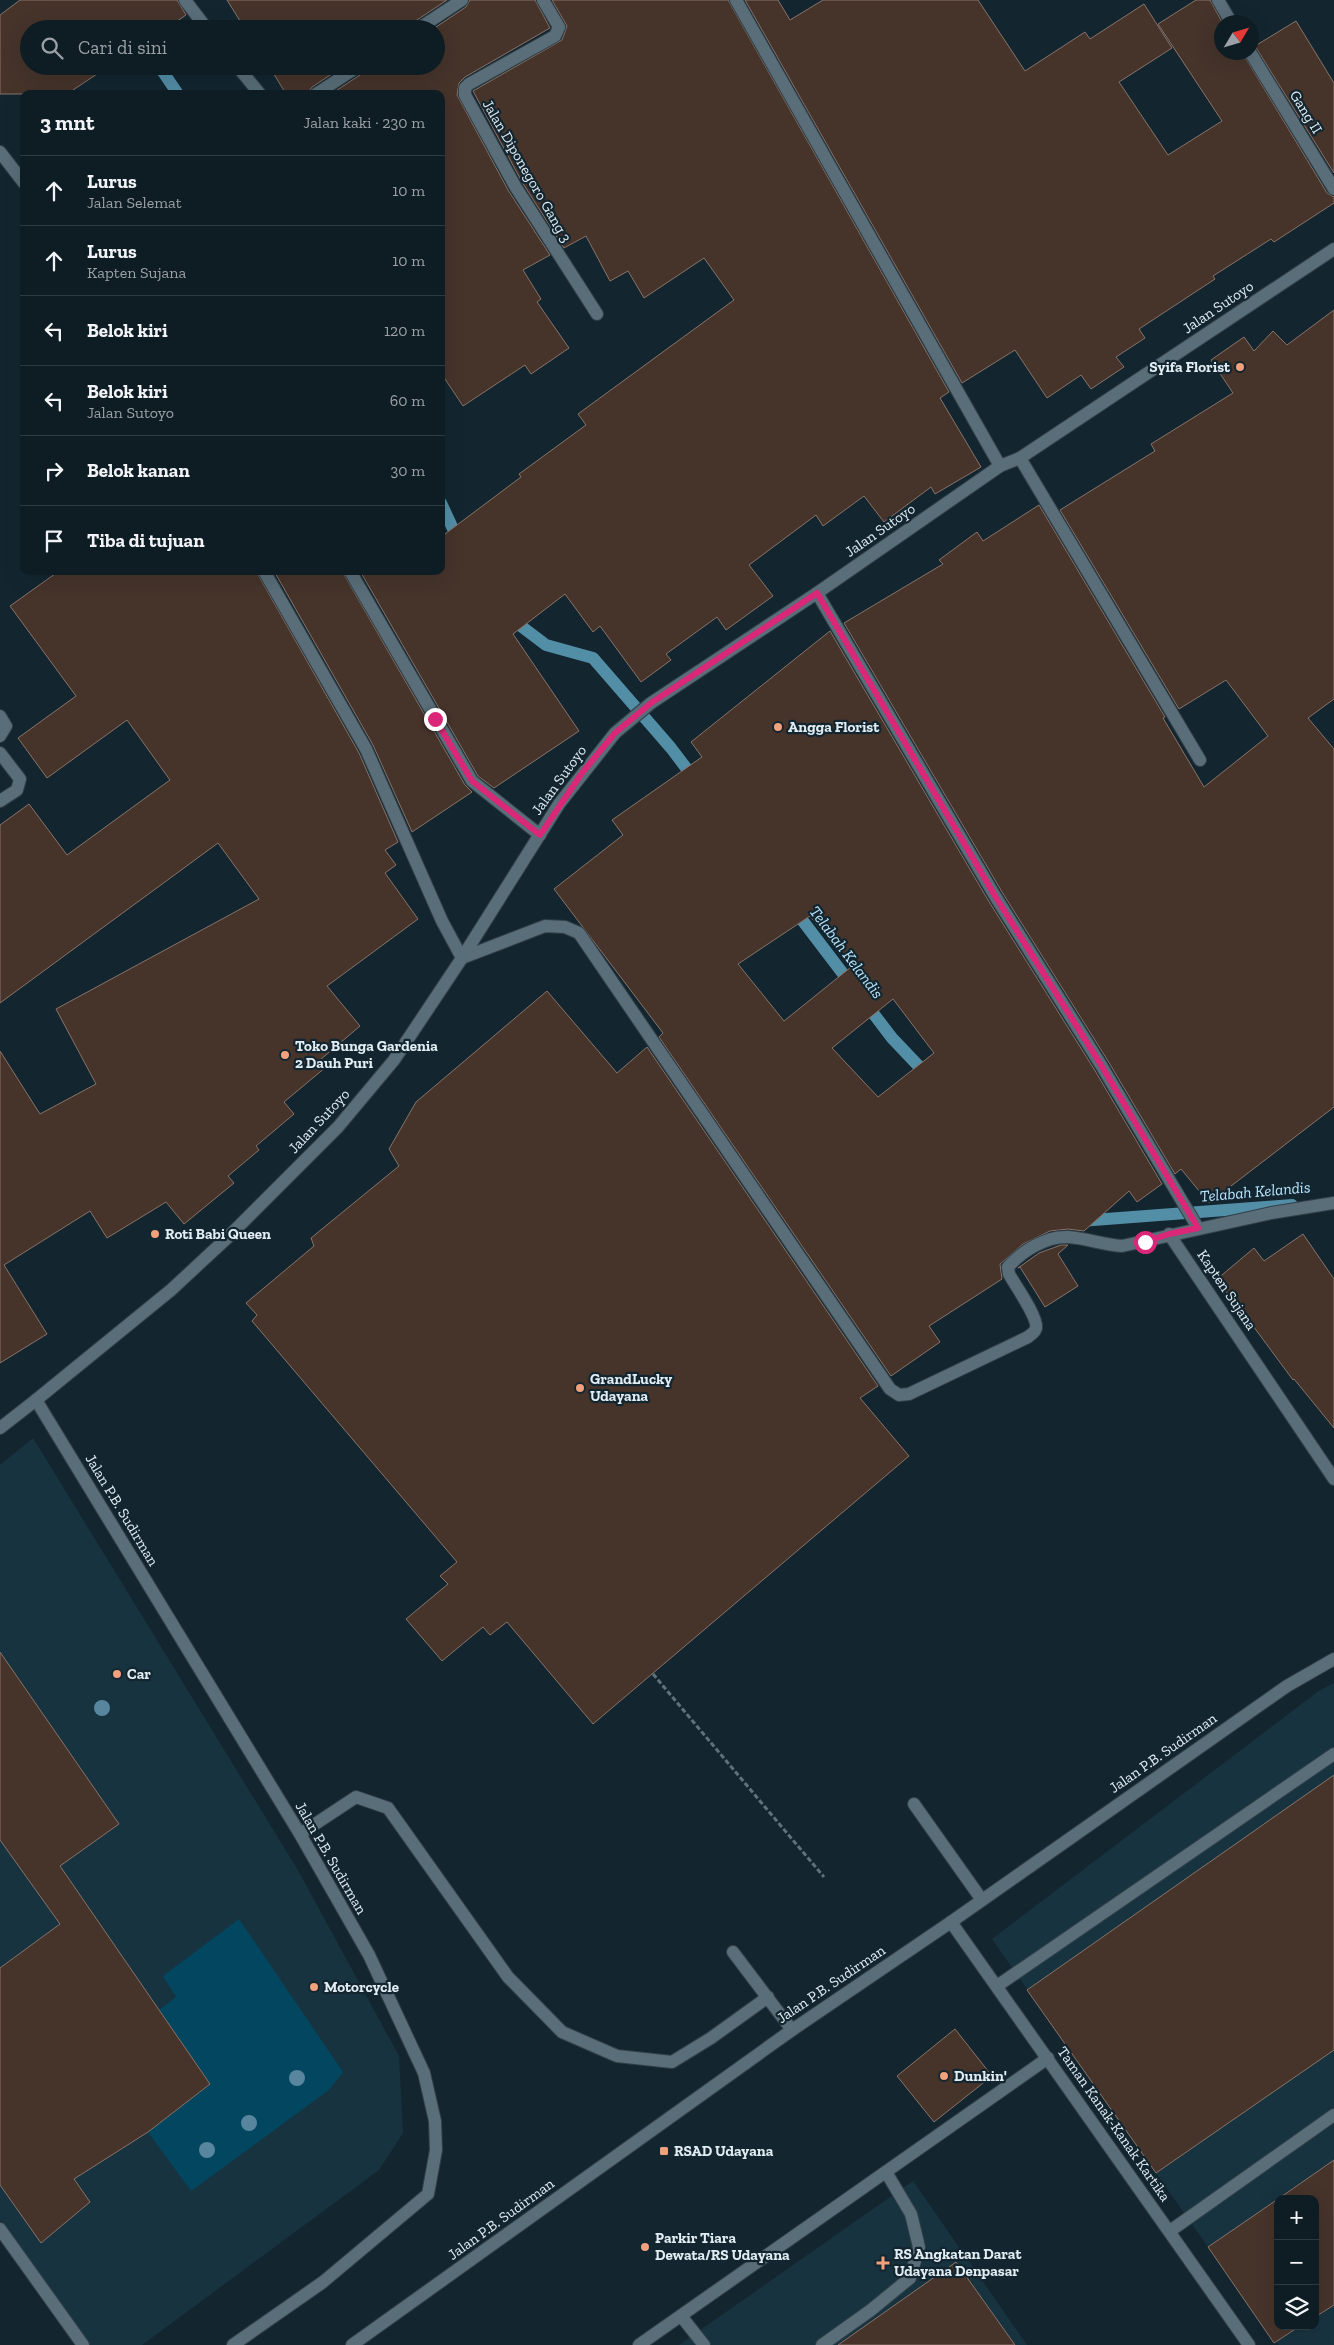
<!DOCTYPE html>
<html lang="id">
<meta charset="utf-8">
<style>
:root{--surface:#0e1c24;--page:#1c2931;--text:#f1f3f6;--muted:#9ba1a6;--line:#2e3a41}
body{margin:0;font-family:"Zilla Slab",serif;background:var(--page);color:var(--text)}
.controls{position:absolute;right:15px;bottom:15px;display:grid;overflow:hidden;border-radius:10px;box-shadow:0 5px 20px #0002}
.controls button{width:45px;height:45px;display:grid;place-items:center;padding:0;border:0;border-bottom:1px solid var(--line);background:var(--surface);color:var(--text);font:25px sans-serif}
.compass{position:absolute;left:1214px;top:15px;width:45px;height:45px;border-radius:50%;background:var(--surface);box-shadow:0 5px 20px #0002;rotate:52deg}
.stop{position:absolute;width:15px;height:15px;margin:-11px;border:4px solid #db2777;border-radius:50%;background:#fff}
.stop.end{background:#db2777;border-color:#fff;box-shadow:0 1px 5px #0008}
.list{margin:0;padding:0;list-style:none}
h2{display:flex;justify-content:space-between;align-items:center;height:65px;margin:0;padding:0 20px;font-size:21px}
h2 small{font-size:16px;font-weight:400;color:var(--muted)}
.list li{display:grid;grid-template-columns:32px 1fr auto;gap:15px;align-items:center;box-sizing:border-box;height:70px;padding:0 20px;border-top:1px solid var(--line)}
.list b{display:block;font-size:19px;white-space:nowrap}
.list p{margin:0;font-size:16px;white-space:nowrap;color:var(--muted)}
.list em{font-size:16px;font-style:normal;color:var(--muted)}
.icon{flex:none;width:28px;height:28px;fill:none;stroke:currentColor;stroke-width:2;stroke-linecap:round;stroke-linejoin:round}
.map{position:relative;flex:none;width:1334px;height:2345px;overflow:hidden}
.search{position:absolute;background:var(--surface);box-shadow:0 5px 20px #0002;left:20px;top:20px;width:425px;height:55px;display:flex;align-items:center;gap:12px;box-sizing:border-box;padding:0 18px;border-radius:28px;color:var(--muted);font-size:19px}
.panel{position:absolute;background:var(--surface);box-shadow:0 5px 20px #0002;left:20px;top:90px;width:425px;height:485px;border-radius:10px}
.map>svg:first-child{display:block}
.built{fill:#183340}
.green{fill:#03465f}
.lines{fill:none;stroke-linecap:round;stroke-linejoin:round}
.stream{stroke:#538ea7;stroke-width:12}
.building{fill:#46342b;stroke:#887369;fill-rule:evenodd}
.service-casing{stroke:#324048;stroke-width:14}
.minor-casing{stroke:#324048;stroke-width:14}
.secondary-casing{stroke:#324048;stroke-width:14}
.path{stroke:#61717a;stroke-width:3;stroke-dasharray:5 2.5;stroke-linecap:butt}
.service{stroke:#596e79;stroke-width:12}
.minor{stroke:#596e79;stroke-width:12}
.secondary{stroke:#596e79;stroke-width:12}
.tree{fill:#58869e}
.route{stroke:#db2777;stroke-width:6}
.poi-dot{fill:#f1a17b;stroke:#132630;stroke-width:2}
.labels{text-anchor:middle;stroke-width:4.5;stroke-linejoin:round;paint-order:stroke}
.street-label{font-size:15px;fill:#e1ecf3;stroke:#132630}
.poi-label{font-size:15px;font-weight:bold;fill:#e1ecf3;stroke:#132630;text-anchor:start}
.water-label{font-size:16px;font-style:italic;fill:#b8e5fd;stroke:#132630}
</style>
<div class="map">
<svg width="1334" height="2345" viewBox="0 0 1334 2345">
<rect width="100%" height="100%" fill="#132630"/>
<path class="built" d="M33,1438l266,434 100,184 4,77 -24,37 -237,175h-54l-88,-125v-755z
M1334,1683v620l-19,-104h-37v127h37v-10l19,-12v41h-55l-71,-98 -216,-308 328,-249z
M913,2181l114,164h-348z"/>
<path class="green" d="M239,1919l104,153 -14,18 -138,101 -43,-59 62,-48 -51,-74 17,-13 -13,-21z"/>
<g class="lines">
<path class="stream" d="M159,66l19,28
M441,503l19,41
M509,617l37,28 47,13 78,90 25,33
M793,908l99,130 37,39
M1080,1221l212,-16"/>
</g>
<path class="building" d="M20,0h157l9,15 -20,14h-137v37h80l-42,28h-67v-79z
M227,0h220l-33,22 -4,7h-165z
M470,0h65l15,28 -85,49 -6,6 -2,12 51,95 42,65 -27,15 18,29 -4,3 32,46 -38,26 -6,-9 -62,41 -22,-33v-279h-110l32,-21 4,-7h69v-37h-3l33,-22z
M552,0h176l221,392 -9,6 41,69 -46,27 -4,-7 -47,35 -20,-26 -41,30 -7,-11 -67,50 24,31 -47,34 -9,-13 -51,37 5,6 -30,22 -41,-56 -7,6 -28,-38 -52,40 66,97 -85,57 -16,-12 -118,-205h81v-34l80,-60 -2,-3 67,-49 -8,-11 156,-114 -30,-42 -60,40 -16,-27 -18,10 -24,-45 -22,12 -42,-66 -49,-91 89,-51 5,-14z
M745,0h33l12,20 33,-20h155l47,71 60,-39 5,7 54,-35 28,44 -53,34 49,73 54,-34 -64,-97 38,-24h14l12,22v30h20l85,141 7,4v6l-60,39 -3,-3 -58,37 2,3 -76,50 6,9 -29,19 8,10 -33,22 -10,-14 -34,23 -32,-48 -53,33z
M1296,21l38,62v90l-79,-127z
M269,66h75l-32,21 -4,7h-22z
M1334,310v389l-26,19 26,31v358l-125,96 -28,-34 -6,5 -67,-113 -106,-169 -158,-269 99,-59 -4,-4 38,-28 6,9 56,-36 126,212 -2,1 41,69 64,-51 -42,-56 -47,29 -119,-199 95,-59 -4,-7 82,-51 -22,-33 33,-23 10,14 19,-20 14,14z
M59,571h197l103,182 39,89 -13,8 11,15 -11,8 33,46 -91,67 33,40 -40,34 6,7 -42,35 10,12 -38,32 3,4 -31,26 6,7 -50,41 -18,-22 -59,36 -17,-27 -86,54 43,69 -47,29v-312l40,63 56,-30 -40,-75 203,-110 -41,-56 -218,160v-178l29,-21 38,51 103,-75 -43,-60 -80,58 -29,-40 58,-42 -66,-90z
M274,571h68l123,214 7,7 -60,40 -39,-87z
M830,631l158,269 106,169 68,115 -25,18 -8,-11 -45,40 -16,-2 -18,2 -27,13 -23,20 2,15 -73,47 11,16 -49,34 -232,-339 4,-4 -109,-144 69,-54 -11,-15 90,-63 -11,-15zM810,916l41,51 -67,54 -46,-57zM893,999l41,54 -56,44 -46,-49z
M547,991l70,82 30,-26 231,339 -18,12 49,58 -316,268 -86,-102 -17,13 -7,-8 -41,34 -36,-42 42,-35 -8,-8 17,-14 -205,-241 5,-6 -11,-12 68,-57 -3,-8 88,-72 -10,-17 27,-47z
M1303,1234l31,45v149l-40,-49 -1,1 -51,-69 -26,-31 38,-32 10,13z
M1061,1245h7l-10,9 20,32 -33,21 -25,-40 -2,1 21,-15z
M0,1652l119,172 -59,42 150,218 -62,48 -74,47 16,23 -49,41 -41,-58v-217l60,-44 -60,-84z
M1334,1775v275l-178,123 -129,-183z
M955,2029l37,47 -58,46 -37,-46z
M1334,2160v145l-19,12v-118h-37z
M1278,2199v127h22l-26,17 -66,-96z
M956,2262l59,83h-177z"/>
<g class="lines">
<defs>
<path id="service" d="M185,0l22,29
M543,0l16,27 -4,9 -86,48 -4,4v7l50,91 82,128
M418,29l44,-29
M237,66l23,28
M316,94l43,-28
M350,571l122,210 68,54
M914,1804l68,96
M300,1834l56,-37 32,11 120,169 54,55 55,24 55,6 39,-24 57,-41
M733,1952l59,78
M997,1986l337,-232
M0,2229l83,116
M1170,2231l164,-116
M681,2316l23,29
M822,2345l49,-35 39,-32 9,-31 -8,-33 -25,-42"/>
<path id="minor" d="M736,0l264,466
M1218,0l13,22
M1250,52l84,137
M0,152l24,31
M1020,458l180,302
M264,571l102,178 76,172 20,37 83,-32 20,1 14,6 311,456 9,6 10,-1 119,-57c3,-3 7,-4 8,-9 2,-11 -21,-43 -27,-54l-1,-7c14,-16 38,-31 60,-30 18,1 35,8 54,9l149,-33 63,-10
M817,593l178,303 106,169 97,163
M0,716l6,10 -6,10
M0,753l20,26 -3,11 -17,11
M1169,1234l165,245
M0,1428l36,-28
M951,1922l298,423
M639,2345l409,-287"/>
<path id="secondary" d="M233,2345l90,-63 105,-88 8,-44 -1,-29 -11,-48 -55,-118 -69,-121 -264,-434 135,-110 56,-52 111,-111 56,-67 68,-102 97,-154 56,-71 36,-30 166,-110 183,-127 20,-8 314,-209
M352,2345l440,-315 159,-108 336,-236 47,-27"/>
</defs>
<use href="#service" class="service-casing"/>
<use href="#minor" class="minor-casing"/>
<use href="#secondary" class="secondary-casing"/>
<path class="path" d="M653,1674l171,203"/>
<use href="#service" class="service"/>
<use href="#minor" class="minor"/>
<use href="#secondary" class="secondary"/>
</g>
<g class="tree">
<circle cx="102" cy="1708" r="8"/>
<circle cx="297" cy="2078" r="8"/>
<circle cx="249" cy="2123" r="8"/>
<circle cx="207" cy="2150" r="8"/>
</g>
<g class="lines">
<path class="route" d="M435,719l37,62 68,54 42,-62 33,-40 36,-30 166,-110 178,303 106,169 97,163 -29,6 -24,8"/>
</g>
<g class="poi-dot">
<circle cx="1240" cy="367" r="5"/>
<circle cx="778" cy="727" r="5"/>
<circle cx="285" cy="1055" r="5"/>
<circle cx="155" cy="1234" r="5"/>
<circle cx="580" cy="1388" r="5"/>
<circle cx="117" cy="1674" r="5"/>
<circle cx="314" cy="1987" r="5"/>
<circle cx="944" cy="2076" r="5"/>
<rect x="659" y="2146" width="10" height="10" rx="2.5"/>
<circle cx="645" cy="2247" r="5"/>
<path d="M880.5 2255.5h5v5h5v5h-5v5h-5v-5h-5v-5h5z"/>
</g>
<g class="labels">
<g class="street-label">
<text transform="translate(1306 112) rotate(58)" y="5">Gang II</text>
<text transform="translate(527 171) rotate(60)" y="5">Jalan Diponegoro Gang 3</text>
<text transform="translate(1218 307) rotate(-34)" y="5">Jalan Sutoyo</text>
<text transform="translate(880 530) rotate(-35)" y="5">Jalan Sutoyo</text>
<text transform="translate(559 780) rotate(-54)" y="5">Jalan Sutoyo</text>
<text transform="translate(319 1121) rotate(-47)" y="5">Jalan Sutoyo</text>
<text transform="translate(1227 1290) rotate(56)" y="5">Kapten Sujana</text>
<text transform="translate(122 1510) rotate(59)" y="5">Jalan P.B. Sudirman</text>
<text transform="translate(1163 1753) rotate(-35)" y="5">Jalan P.B. Sudirman</text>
<text transform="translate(331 1858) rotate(60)" y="5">Jalan P.B. Sudirman</text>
<text transform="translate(831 1984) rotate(-34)" y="5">Jalan P.B. Sudirman</text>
<text transform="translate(1114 2124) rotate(55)" y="5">Taman Kanak-Kanak Kartika</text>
<text transform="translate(501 2219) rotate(-36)" y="5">Jalan P.B. Sudirman</text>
</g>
<g class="poi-label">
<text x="1230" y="372" text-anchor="end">Syifa Florist</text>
<text x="788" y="732">Angga Florist</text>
<text x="295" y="1051">Toko Bunga Gardenia<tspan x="295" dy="17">2 Dauh Puri</tspan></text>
<text x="165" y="1239">Roti Babi Queen</text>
<text x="590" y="1384">GrandLucky<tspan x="590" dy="17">Udayana</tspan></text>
<text x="127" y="1679">Car</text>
<text x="324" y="1992">Motorcycle</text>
<text x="954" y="2081">Dunkin'</text>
<text x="674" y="2156">RSAD Udayana</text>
<text x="655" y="2243">Parkir Tiara<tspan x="655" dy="17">Dewata/RS Udayana</tspan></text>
<text x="894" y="2259">RS Angkatan Darat<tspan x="894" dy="17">Udayana Denpasar</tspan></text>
</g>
<g class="water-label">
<text transform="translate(847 952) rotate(53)" y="6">Telabah Kelandis</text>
<text transform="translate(1255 1191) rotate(-5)" y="6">Telabah Kelandis</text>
</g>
</g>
</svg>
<div class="controls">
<button>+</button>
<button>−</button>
<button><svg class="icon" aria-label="layers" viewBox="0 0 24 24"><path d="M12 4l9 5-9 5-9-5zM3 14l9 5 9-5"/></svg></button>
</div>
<svg class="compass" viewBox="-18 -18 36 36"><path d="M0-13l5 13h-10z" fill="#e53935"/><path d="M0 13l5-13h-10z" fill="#9ba1a6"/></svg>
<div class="stop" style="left:1145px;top:1242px"></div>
<div class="stop end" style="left:435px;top:719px"></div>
<div class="search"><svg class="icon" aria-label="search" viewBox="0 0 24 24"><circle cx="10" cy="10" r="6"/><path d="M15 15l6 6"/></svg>Cari di sini</div>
<section class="panel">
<h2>3 mnt<small>Jalan kaki · 230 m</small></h2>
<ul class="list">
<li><svg class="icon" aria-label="ahead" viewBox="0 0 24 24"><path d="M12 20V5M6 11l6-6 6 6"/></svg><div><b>Lurus</b><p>Jalan Selemat</p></div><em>10 m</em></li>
<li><svg class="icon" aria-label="ahead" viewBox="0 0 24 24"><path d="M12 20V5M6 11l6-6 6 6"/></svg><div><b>Lurus</b><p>Kapten Sujana</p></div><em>10 m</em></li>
<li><svg class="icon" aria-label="left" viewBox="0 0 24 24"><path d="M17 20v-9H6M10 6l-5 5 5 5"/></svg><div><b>Belok kiri</b></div><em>120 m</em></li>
<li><svg class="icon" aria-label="left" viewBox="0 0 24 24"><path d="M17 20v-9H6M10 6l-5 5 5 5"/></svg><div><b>Belok kiri</b><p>Jalan Sutoyo</p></div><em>60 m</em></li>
<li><svg class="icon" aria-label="right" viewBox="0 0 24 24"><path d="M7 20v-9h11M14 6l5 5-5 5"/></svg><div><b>Belok kanan</b></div><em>30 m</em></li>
<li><svg class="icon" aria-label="arrive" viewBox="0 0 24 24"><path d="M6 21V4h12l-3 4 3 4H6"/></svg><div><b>Tiba di tujuan</b></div></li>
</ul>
</section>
</div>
